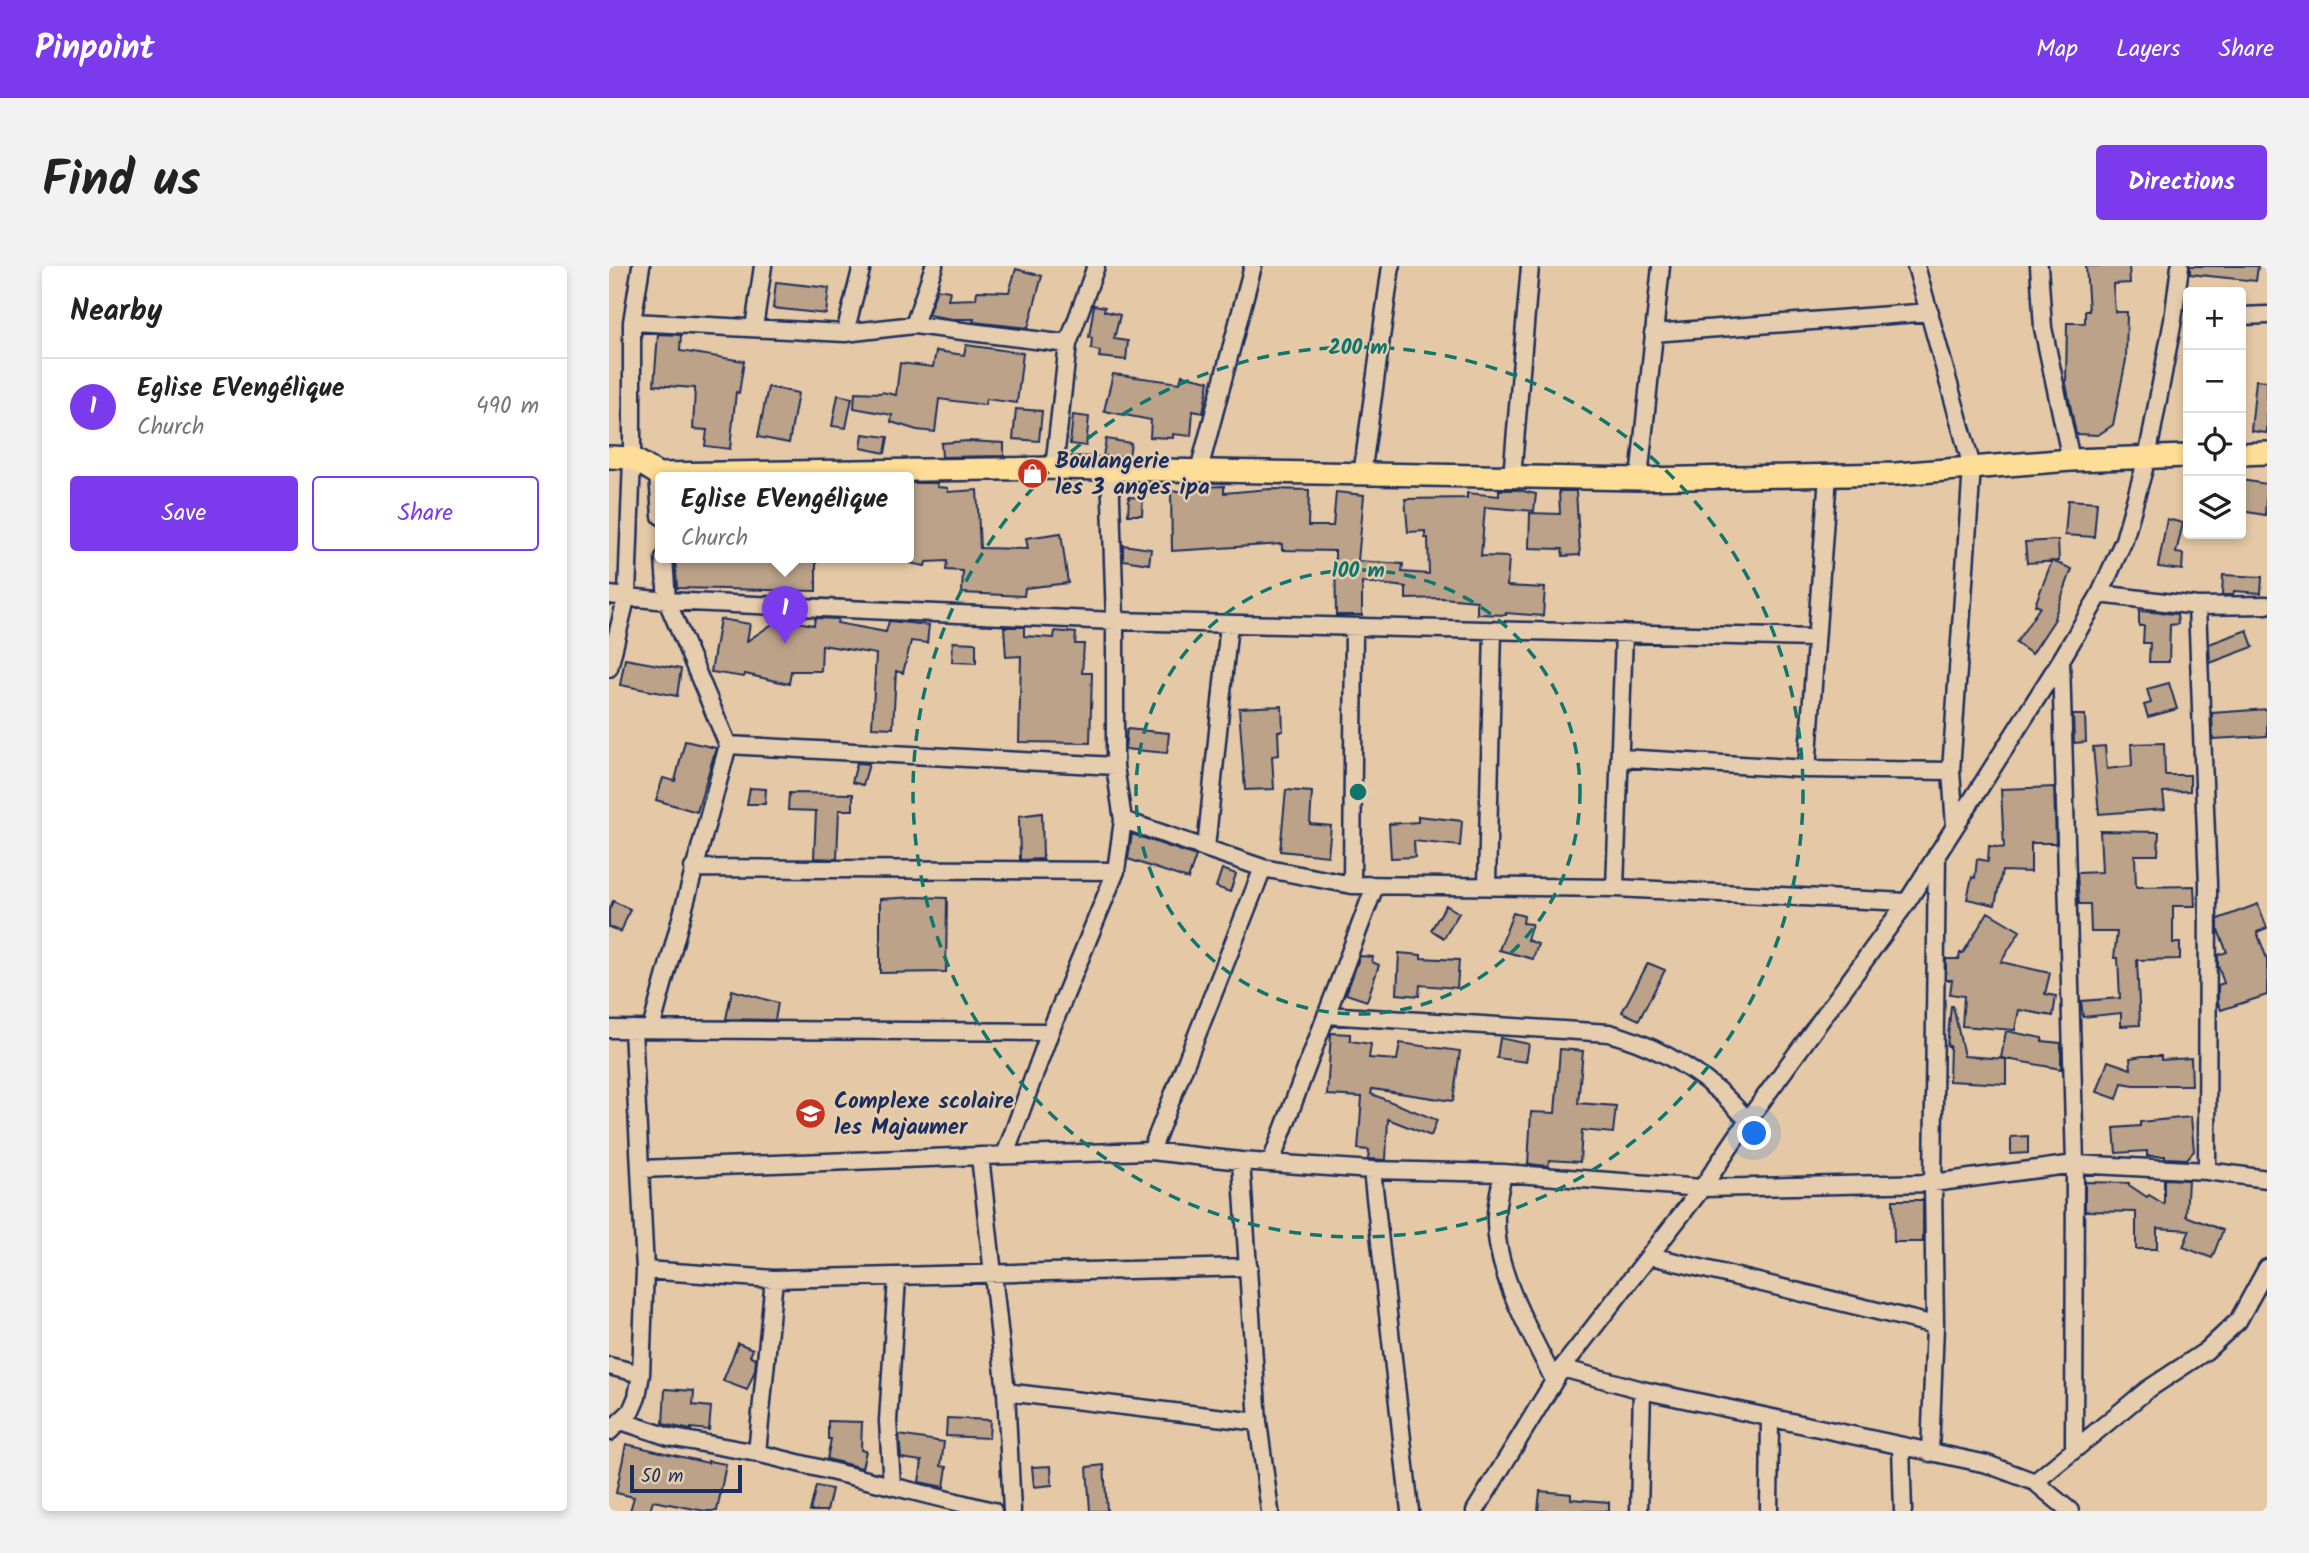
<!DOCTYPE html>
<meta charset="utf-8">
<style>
:root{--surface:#fff;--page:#f2f2f2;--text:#222;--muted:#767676;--line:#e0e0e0;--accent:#7c3aed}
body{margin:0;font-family:Kalam,sans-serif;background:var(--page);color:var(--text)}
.controls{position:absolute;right:21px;top:21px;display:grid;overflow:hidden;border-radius:7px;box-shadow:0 4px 10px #0003}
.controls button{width:63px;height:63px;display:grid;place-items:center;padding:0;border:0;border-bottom:2px solid var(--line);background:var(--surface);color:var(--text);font:35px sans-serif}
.scale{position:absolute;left:21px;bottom:18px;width:112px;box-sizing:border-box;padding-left:7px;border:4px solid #1b2f5e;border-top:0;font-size:19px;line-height:24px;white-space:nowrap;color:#1b2f5e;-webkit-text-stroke:5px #e6cdae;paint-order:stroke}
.you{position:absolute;left:1146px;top:868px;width:24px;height:24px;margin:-18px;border:5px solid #fff;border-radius:50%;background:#1a73e8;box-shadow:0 0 0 10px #1a73e833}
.badge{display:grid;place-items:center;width:46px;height:46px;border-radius:50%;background:var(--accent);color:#fff;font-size:23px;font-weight:700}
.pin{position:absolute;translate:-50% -58px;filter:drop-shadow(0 2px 4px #0008)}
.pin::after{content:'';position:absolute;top:37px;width:24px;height:21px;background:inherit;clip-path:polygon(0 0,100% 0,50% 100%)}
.popup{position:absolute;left:46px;top:206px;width:259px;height:91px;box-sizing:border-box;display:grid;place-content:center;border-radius:7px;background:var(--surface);filter:drop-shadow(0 2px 5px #0005);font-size:23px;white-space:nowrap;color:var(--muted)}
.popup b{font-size:26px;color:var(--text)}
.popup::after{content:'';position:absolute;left:50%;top:100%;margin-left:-14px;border:14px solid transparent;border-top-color:var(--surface)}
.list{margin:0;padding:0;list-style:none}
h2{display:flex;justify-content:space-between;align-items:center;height:91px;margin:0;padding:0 28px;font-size:30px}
h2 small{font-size:23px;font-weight:400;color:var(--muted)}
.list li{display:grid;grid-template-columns:46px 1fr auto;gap:21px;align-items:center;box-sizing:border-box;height:98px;padding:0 28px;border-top:2px solid var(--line)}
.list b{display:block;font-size:26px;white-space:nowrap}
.list p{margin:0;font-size:23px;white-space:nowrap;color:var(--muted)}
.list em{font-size:23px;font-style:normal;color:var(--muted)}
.actions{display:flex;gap:14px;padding:21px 28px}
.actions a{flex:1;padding:16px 0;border:2px solid var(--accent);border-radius:7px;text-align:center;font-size:24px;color:var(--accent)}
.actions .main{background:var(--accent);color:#fff}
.icon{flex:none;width:38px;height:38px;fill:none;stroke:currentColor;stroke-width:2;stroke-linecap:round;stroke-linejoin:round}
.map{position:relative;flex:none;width:1658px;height:1245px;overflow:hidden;border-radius:7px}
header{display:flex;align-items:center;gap:42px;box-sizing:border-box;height:98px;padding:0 35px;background:var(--accent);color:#fff}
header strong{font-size:33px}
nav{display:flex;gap:38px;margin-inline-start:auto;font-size:24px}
.intro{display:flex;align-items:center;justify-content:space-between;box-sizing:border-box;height:168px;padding:0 42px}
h1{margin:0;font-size:49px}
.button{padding:18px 32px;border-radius:7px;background:var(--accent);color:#fff;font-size:24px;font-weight:700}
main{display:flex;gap:42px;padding:0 42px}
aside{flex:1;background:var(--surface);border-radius:7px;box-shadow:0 4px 10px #0003}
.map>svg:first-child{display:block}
.building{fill:#bba289;stroke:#1b2f5e;stroke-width:2}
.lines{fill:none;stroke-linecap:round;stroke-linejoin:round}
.minor-casing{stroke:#1b2f5e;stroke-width:21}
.major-casing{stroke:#1b2f5e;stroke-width:26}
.minor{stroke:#e6cdae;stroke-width:16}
.major{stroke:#fedd96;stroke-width:21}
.ring{fill:none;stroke:#0f766e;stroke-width:3.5;stroke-dasharray:12 9}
.labels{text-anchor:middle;stroke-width:5;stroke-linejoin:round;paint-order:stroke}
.poi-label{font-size:23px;font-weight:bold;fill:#1b2f5e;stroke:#e6cdae;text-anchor:start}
.centre{fill:#0f766e;stroke:#e6cdae;stroke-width:3.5}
.ring-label{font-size:21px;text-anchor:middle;font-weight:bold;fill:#0f766e;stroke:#e6cdae;stroke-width:5;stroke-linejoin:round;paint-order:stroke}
</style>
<header>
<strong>Pinpoint</strong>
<nav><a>Map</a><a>Layers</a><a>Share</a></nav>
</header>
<div class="intro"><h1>Find us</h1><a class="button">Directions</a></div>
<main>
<aside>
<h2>Nearby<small></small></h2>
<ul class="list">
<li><span class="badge">1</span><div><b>Eglise EVengélique</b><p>Church</p></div><em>490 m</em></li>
</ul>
<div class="actions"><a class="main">Save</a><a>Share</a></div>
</aside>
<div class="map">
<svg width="1658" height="1245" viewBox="0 0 1658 1245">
<rect width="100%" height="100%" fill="#e5c9a6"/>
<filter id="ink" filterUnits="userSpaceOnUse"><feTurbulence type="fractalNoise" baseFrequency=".0143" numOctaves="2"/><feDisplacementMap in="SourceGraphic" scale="14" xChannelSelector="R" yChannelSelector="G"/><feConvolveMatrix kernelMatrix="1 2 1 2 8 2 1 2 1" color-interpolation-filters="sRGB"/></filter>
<g filter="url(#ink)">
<path class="building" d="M1477,0h43l1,17 -17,1 2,28h12l-1,48 -13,65 -15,10 -22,-1 -10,-50 1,-61h18v-12h4z
M1581,0h68l-2,15 -66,-7z
M407,3l26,7 -14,52 -55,-6 1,-3h-21l-25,-4 9,-26 13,2 -2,9 28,-1 1,-8 32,1z
M167,16l53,6 -3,26 -53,-6z
M485,39l11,2 -1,4 16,4 -6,24 14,2 -2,19 -27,-3 1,-6 -9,-2 1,-11 -3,-1z
M49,68l23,1 -1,16 64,10 -5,32 -3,-1 -6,57 -25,-3 2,-16 -14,-1 2,-41 -41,-3z
M357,79l57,8 -6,50 -31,-4 -1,6 -46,-6 -4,33 -18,-2 -26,-8 1,-7 -38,-7 1,-16 26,1 1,-1 14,3 4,-32 33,4 3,-16 28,4z
M504,108l67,9 2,-8 27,6 -6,32 -10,-2 -2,25 -18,-2v4l-23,-1 1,-17 -47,-9z
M1647,114l11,1v52l-16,-2z
M159,121l30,6 -9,50 -31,-6z
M229,129l14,3 -6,30 -14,-2z
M407,143l26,2 -3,30 -26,-2z
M464,149l16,2 -3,29 -16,-2z
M254,168l25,3 -3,16 -24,-5z
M497,173l25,4 -2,13h-26z
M359,175l36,2v13l-62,1 -1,-14z
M1632,214l26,4 -2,31 -24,-4z
M300,217h28v4l11,1v4l29,-2 3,58 48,1 -2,-11 35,-5 7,50 -43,5 -1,8 -62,-3 1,-22 -17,-1 1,-9 -21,1 -1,4 -16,-3v-19l4,-15h-4z
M615,220v7l46,-4 39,1 -1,36h25l3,-34 28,3 -6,66 45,3 -1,8 27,2 -1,-36h-3v-7l-17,1 -3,-33 62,-1v-5l32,3v-6h19l18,4 -2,17 -49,-4 -4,49 28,1 -2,29 38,2 -2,28 -37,-3v2l-29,-1v-13l-35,-3 -36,1v-12l-44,-5v33h-26l-1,-64 -53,-1v-6l-110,7 -1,-60h30v-4z
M950,225h17l4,64 -17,1 -1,-7 -33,-1 1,-35 30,1z
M520,231l14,1 -1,17h-14z
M1459,234l29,2 -3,35 -29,-2z
M1558,253l16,4 -7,30 7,1 -1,16 -24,-3z
M1449,274l1,21 -32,2 -2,-21z
M514,279l28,4 -2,15 -26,-4z
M66,292h141v33l-139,-3z
M1443,295l20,8 -18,49 1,1 -23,35 -16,-11 24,-36 -5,-2z
M1614,309l39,2 -1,16 -27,-2 -1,4h-11z
M1530,345l38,3 1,10 -8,1 -1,37h-20l1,-19h-7l1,-17h-5z
M206,352l23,1 -1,4 49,9 3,-11 40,4 -2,18 -16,-2 -8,32 -7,-2 -3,57 -21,-1 4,-73 -54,-9 -1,26h-30l-2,13 -44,-10 -1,3 -33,-5 9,-53 30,5 -3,17 33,-22 34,6z
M395,361h20v9l30,2 1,-7 21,2 -1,11h9l-2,29h10l-2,70 -71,-1 2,-86 -15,1z
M1638,364l6,17 -43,16 -1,-19z
M344,376l23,1v20l-24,-1z
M16,393l56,10 -4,27 -57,-11z
M1560,417l8,26 -29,8 -4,-12 7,-2 -4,-14z
M673,440l1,25h-5l1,24 -7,1 2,33 -29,1 -6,-82z
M1658,443v27l-54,3 -1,-26z
M1464,449h12l1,27 -12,1z
M518,463l42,4 -2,20 -42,-4z
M76,475l31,7 -19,64 -41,-12 7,-22 12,3z
M1555,477l1,32h25v16l-27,1 2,17 -66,5 -6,-67 12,-1 2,23 25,-3 -1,-22z
M248,497l12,1 -6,21 -11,-3z
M1445,521l2,56h-25v29l-29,-1 -7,34 -28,-6 5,-22 3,1 2,-19 11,2 1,-15 15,2 -3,-59z
M141,522l16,1 -1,15h-18z
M677,524l26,2 -2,32 21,2 -3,30 -48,-5z
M180,527l64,1v16h-14l-2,49 -23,-1 2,-47 -28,-1z
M433,547l1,46 -23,1 -1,-44z
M809,550l44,5 -2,25 -46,-5 1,16 -24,1 -2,-34 29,-2z
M1491,565l59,1 -1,23h-23l1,32 58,-1 1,20h-22v37h7v16l-43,1 3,65 -19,1v-13l-38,4 -2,-16 39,-3 -2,-40h-4l3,-26h-26l-1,-28h-11l-2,-31 25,-1z
M523,568l64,22 -8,23 -60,-20z
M613,603l14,5 -6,18 -14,-5z
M308,631l30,1 -1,74 -66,1v-74z
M4,635l17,8 -9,23 -12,-5v-17z
M1649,638l9,24 -10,4 10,27v36l-46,15 -3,-8v-17l6,-2 -6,-17v-11l9,-3 -9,-22v-11z
M837,639l13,8 -15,25 -13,-8z
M1379,646l32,19 -19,31 49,11 -5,21 11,2 -3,20 -34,-6 -4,20 -53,-4 2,-30 -14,-2 2,-14h-6v-21h13l1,-6h3z
M904,647l11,3 -1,7 9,1 -5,16 11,4 -5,15 -34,-9z
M790,687l22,2v3l38,2 -2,28 -37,-3 -1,11 -22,-2z
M751,690l13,1 -1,5 7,3 -12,36 -21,-7z
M1039,697l17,7 -26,50 -17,-8z
M123,724l46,13 -3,17 -49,-1z
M1342,740h2l11,50 42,3v25l-57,-3 1,-35h-3z
M1397,765l36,7v3l19,2v26l-60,-11z
M722,767l19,1v7l21,3 -2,14 28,2 3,-17 60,8 -7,50 -81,-12 -1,5 66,26 -6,16 -43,-17 -2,41 -18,-1 1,-9 -11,-1 4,-52 -35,-2z
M891,772l29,6 -3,18 -29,-4z
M951,783l23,2 -5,52 38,3 -3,27 -31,-3 -2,32 -31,-2 -1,6 -20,-2 3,-52 24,1z
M1533,790h19v4l30,-2 1,27h-58l-12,-2 -5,16 -20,-7 11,-31 23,8 -1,-11z
M1582,851l3,34 -7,8 -22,-1v-2h-18v-5l-31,2 -2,-25 26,-2v-4z
M1419,870v17l-17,1v-17z
M1555,913l24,1 -2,36 37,14 -11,28 -29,-11 7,-17 -33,-2v21h-21v-37l-51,-1v-29l44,1v2l18,12 2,-2 15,9z
M1284,934h30v42h-29z
M129,1077l15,6 -3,7 6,2 -1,12 -8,20 -24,-9z
M56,1123l29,2 -1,14 18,2 -2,23 -18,-2v2l-28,-6z
M338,1152l43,2 -1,18 -43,-2z
M219,1155l34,1 -1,28 5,1 -4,17 -35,-9 4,-20h-3z
M290,1169l45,7 -3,24 6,1 -3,20 -25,-5 3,-21 -21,-3z
M17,1178l82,19v-2l18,3 -9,47h-12l-52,-10 -3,10h-20l4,-14 -18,-4z
M495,1199l3,46h-17l-3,-44z
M442,1200l1,19 -18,2 -2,-20z
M207,1220l16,3 -5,22h-17z
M931,1225l31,3v5l38,3v9h-71z"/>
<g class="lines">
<defs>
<path id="minor" d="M1307,0l56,201 -21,304 4,55
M1430,0l4,62 28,132
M1632,50l26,-1
M23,56l213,11 69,-8 154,19
M305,59l20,-59
M145,62l9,-62
M236,67l17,-67
M1044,67l277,-21
M445,202l14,-124 28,-78
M590,204l54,-204
M49,208l3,42
M753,209l29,-209
M903,211l18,-211
M1030,213l22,-213
M1491,328l97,12 70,-1
M0,329l58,6 448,20 700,17
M1588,340l11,278 -1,287
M1452,394l14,504 -1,285
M0,402l18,-73 5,-137v-136l9,-56
M119,479l387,21
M1012,492l186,11 144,2
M1198,503l21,-294
M514,554l140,48 89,17 263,3 292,14
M597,582l23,-224
M84,602l423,3
M743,619l2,-258
M878,619l6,-255
M1006,622l9,-255
M717,749l283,18c38,10 77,30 107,56 12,9 21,21 32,31
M0,763l441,3
M42,763l77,-284 -61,-144 -3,-43
M542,885l112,-283
M396,889l45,-123 66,-161 7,-51 -8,-54v-145l-5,-152
M371,890l26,236 6,119
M632,895l17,261 12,89
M662,896l104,-276
M32,903l339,-13 171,-5 90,10 131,9 131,3 199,15 231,-5 142,-19 132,7 60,8
M763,904l38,341
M894,907c-3,16 -8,33 -7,49 0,52 35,112 58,158
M1042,990l284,69
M36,1004l129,9 475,-12
M0,1100l32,8
M953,1102l80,22 345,74 48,18 112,-92 59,-39 32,-30 29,-53
M397,1126l252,30
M12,1155l48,16 88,16 236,58
M0,1166l22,-21 6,-14 4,-23 4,-104 -12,-241
M1292,1181l2,64
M148,1187l17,-174
M1321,1187l5,-128 -2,-142 4,-329
M1426,1216l35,29
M283,1220l-4,-65 9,-143
M866,1245l87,-143 140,-180 46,-68 159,-218 154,-242 39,-66 24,-54 23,-82 26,-138 7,-54
M1030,1245l3,-121
M1160,1245l1,-93"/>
<path id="major" d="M1632,188l26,-1
M0,191l23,1 26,16 396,-6 585,11 257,-5 175,-14 117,-4"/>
</defs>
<use href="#minor" class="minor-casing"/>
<use href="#major" class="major-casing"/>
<use href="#minor" class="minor"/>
<use href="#major" class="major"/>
</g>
</g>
<g class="ring">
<circle cx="749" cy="526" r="222"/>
<circle cx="749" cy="526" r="445"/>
</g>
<defs>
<symbol id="shop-disc" viewBox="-11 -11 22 22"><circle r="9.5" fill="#c8321e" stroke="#e6cdae"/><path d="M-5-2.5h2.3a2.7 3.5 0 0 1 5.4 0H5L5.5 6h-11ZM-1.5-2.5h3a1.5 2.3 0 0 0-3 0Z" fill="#fff"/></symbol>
<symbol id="school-disc" viewBox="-11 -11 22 22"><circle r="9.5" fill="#c8321e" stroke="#e6cdae"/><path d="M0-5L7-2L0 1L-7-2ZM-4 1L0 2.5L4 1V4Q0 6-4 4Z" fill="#fff"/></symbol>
</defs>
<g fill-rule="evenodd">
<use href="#shop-disc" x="406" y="190" width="35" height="35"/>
<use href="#school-disc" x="184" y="830" width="35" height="35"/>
</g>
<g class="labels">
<g class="poi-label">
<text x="446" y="202">Boulangerie<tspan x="446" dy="26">les 3 anges ipa</tspan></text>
<text x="225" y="842">Complexe scolaire<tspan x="225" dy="26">les Majaumer</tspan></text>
</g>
</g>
<circle cx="749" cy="526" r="10" class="centre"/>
<g class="ring-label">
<text x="749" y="88">200 m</text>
<text x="749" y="311">100 m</text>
</g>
</svg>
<div class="controls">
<button>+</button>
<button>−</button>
<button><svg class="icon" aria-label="locate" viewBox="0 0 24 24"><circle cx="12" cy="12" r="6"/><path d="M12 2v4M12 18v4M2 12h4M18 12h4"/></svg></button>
<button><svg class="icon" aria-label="layers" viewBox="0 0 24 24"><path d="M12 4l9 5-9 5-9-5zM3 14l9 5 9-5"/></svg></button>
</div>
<div class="scale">50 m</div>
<div class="you"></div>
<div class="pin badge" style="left:176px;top:378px">1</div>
<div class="popup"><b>Eglise EVengélique</b>Church</div>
</div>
</main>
